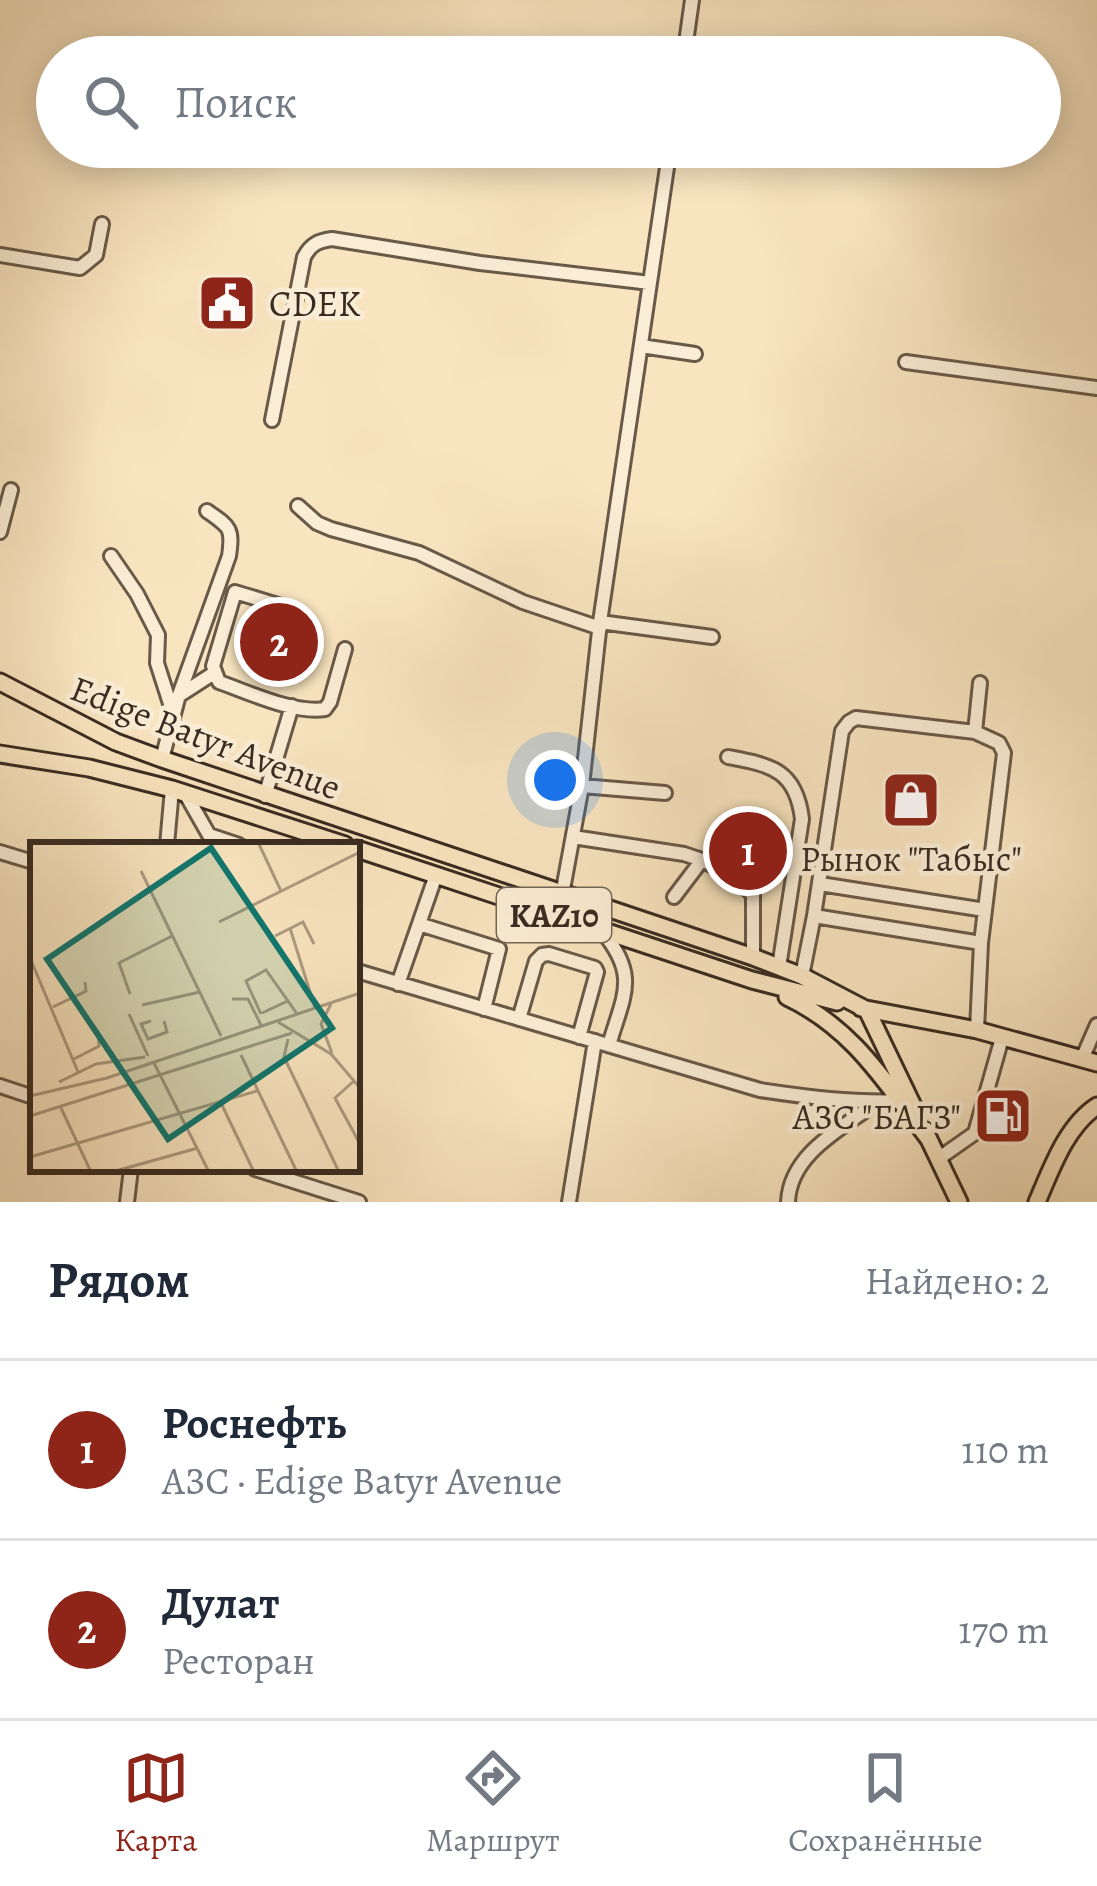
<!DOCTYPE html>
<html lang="ru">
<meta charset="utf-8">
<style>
:root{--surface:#fff;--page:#f2f2f3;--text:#1f2937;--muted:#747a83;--line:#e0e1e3;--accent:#8f2418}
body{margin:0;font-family:Alegreya,serif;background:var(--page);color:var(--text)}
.you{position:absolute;left:555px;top:780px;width:42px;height:42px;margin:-30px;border:9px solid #fff;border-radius:50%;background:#1a73e8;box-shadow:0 0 0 18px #1a73e833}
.badge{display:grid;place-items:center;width:78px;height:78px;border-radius:50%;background:var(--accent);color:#fff;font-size:39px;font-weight:700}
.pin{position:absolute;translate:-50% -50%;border:6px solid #fff;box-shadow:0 3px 12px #0006}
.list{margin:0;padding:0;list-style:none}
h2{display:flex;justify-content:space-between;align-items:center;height:156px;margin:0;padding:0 48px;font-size:51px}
h2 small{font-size:39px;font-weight:400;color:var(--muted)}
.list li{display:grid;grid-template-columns:78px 1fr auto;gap:36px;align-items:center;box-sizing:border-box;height:180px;padding:0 48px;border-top:3px solid var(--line)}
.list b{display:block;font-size:45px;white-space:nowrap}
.list p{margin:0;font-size:39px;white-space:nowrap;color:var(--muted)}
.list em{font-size:39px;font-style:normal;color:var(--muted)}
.icon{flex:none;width:66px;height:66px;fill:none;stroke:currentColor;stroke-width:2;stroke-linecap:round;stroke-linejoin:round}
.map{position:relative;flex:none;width:1097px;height:1202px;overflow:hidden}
.search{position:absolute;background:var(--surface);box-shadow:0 6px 30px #0003;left:36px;right:36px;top:36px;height:132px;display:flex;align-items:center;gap:30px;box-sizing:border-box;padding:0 42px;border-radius:66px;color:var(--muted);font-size:45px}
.sheet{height:516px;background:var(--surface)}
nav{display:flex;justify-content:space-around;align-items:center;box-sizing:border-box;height:168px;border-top:3px solid var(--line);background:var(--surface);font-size:33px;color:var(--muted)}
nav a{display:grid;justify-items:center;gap:6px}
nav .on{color:var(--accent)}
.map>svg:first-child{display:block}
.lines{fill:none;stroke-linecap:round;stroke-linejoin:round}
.minor-casing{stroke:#695948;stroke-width:18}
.major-casing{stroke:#392b21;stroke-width:21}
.minor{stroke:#faedd5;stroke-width:12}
.major{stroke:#f8e4bf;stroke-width:15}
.labels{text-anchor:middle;stroke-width:9;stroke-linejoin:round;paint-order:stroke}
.shield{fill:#faedd5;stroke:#736557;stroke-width:3}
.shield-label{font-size:33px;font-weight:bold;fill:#392b21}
.poi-label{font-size:36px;fill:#392b21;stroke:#faedd5;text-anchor:start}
.street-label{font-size:36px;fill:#392b21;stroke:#faedd5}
.inset-road{fill:none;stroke:#ac9a80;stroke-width:3}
.view{fill:#0f766e;fill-opacity:0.15;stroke:#0f766e;stroke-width:6}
.inset-edge{fill:none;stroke:#392b21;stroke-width:6}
</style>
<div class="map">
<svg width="1097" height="1202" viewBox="0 0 1097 1202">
<rect width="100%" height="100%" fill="#f8e4bf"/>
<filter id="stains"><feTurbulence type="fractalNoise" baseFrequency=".00167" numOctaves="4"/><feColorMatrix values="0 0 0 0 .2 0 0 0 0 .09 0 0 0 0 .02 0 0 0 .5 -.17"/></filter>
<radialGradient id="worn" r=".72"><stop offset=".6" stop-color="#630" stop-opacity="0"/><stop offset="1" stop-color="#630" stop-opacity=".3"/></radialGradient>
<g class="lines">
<defs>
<path id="minor" d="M684,57l8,-57
M0,255l80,13 16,-13 6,-31
M641,346l54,8
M906,362l191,26
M272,420l32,-163c7,-13 14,-16 28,-18l148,24 170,20
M298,506l19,17 14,6 88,24 104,49 77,26
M0,532l11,-42
M111,556l26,38 21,41 -1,28 16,50
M291,609l-56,-17 -22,74 6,16c29,10 75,32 106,27l5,-7 15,-53
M600,622l112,15
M180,695l34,-22
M975,732l5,-49
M728,757c42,8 68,12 74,62l-23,148
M162,759l17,-64 50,-139c4,-28 1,-29 -22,-45
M582,786l83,7
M185,793l24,42 30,10
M265,796l27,-90
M573,837l111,17 18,6
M167,845l5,-56
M0,852l33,10
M753,859v36
M721,869l16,-40 19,6v8
M820,884l165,26
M562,895l20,-109 18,-164 70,-475
M674,897l28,-37 34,18 17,17v62
M814,916l28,-185 7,-9 7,-4 119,14 24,11 5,10 -23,190
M419,924l80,25 -15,60
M602,931c37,45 22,63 7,114
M357,971l403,119c46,7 93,13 140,11
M802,976l12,-60 167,27 -4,87
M398,984l38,-109
M519,1019l17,-58 6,-6 7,-1 46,14 2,4 -18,65
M1082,1059l15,-34
M0,1086l33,11
M938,1159l37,-26 27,-95
M255,1169l104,33
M127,1202l4,-33
M569,1202l26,-161
M788,1202c2,-48 53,-73 88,-99"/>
<path id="major" d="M0,682l116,60 46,17 591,198 49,19 65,34
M0,754l89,14 83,21 173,56
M357,849l395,131 85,22
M787,997c66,31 98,85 141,141
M861,1008l116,22 120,33
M867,1010l48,100
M925,1131l34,71
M1037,1202c14,-32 29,-76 60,-96"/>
</defs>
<use href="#minor" class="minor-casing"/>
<use href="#major" class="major-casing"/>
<use href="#minor" class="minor"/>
<use href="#major" class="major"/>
</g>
<defs>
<symbol id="civic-square" viewBox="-11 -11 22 22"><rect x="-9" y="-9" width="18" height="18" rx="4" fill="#8f2418" stroke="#faedd5"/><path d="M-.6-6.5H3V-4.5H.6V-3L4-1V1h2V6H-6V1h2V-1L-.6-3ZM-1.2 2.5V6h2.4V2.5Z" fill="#fff"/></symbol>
<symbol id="shop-square" viewBox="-11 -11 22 22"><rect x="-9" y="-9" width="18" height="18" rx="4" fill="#8f2418" stroke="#faedd5"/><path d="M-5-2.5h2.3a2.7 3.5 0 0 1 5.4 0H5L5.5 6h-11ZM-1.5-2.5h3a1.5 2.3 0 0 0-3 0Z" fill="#fff"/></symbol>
<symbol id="fuel-square" viewBox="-11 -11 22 22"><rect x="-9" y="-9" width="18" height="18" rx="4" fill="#8f2418" stroke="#faedd5"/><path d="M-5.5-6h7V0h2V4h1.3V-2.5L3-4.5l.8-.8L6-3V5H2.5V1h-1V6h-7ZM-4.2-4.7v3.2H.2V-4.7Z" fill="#fff"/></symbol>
</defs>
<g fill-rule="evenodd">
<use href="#civic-square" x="194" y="270" width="66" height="66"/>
<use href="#shop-square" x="878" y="767" width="66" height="66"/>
<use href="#fuel-square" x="970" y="1083" width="66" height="66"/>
</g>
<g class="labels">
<rect class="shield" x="497" y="888" width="114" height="54" rx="9"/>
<g class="shield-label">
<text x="554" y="927">KAZ10</text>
</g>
<g class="poi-label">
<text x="269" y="316">CDEK</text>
<text x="911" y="871" text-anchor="middle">Рынок "Табыс"</text>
<text x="961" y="1129" text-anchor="end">АЗС "БАГЗ"</text>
</g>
<g class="street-label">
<text transform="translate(206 737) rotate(21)" y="13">Edige Batyr Avenue</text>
</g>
</g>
<g transform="translate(30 842)">
<rect width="330" height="330" fill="#f8e4bf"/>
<path class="inset-road" d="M228,0l23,49M111,29l80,165M189,80l141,-70M260,86l25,80M245,94l28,-14 11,22M0,116l48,114M100,152l-11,-31 53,-27M202,157h16l13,26M301,162l-10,20 11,29M112,163l58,-13M23,165l33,-16 -1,-9M232,171l26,-12 9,13M99,172l19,42M231,172l-15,-33 20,-11 22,31M121,179l-10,3 7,15 19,-7 -3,-11M248,180l53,32 29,34M258,197l-4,18 55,115M211,213l56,117M44,217l25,-13 -1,-15M124,221l55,109M325,238l-20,18 25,46M29,240l37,-18 49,-7M0,254l77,-18 253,-85M191,261l33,69M31,266l30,64M0,274l262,-83M0,315l227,-66M82,330l86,-24"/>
<path class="view" d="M181,6l121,180 -164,111 -121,-180z"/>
<rect width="330" height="330" class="inset-edge"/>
</g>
<rect width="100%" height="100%" filter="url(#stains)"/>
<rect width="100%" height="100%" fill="url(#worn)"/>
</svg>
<div class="you"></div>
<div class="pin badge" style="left:748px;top:851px">1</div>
<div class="pin badge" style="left:279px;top:642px">2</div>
<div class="search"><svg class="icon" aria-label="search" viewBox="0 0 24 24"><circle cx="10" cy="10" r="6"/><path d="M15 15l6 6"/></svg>Поиск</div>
</div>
<section class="sheet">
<h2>Рядом<small>Найдено: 2</small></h2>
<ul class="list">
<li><span class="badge">1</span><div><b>Роснефть</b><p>АЗС · Edige Batyr Avenue</p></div><em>110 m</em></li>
<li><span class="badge">2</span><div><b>Дулат</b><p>Ресторан</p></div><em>170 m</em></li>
</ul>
</section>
<nav>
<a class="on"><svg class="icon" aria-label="map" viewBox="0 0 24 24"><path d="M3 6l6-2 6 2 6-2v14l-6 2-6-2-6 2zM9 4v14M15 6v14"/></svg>Карта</a>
<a><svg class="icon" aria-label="directions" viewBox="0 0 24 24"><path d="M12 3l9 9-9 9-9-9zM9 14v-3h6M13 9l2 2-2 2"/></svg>Маршрут</a>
<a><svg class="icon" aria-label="saved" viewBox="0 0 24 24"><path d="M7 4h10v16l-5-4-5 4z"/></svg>Сохранённые</a>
</nav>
